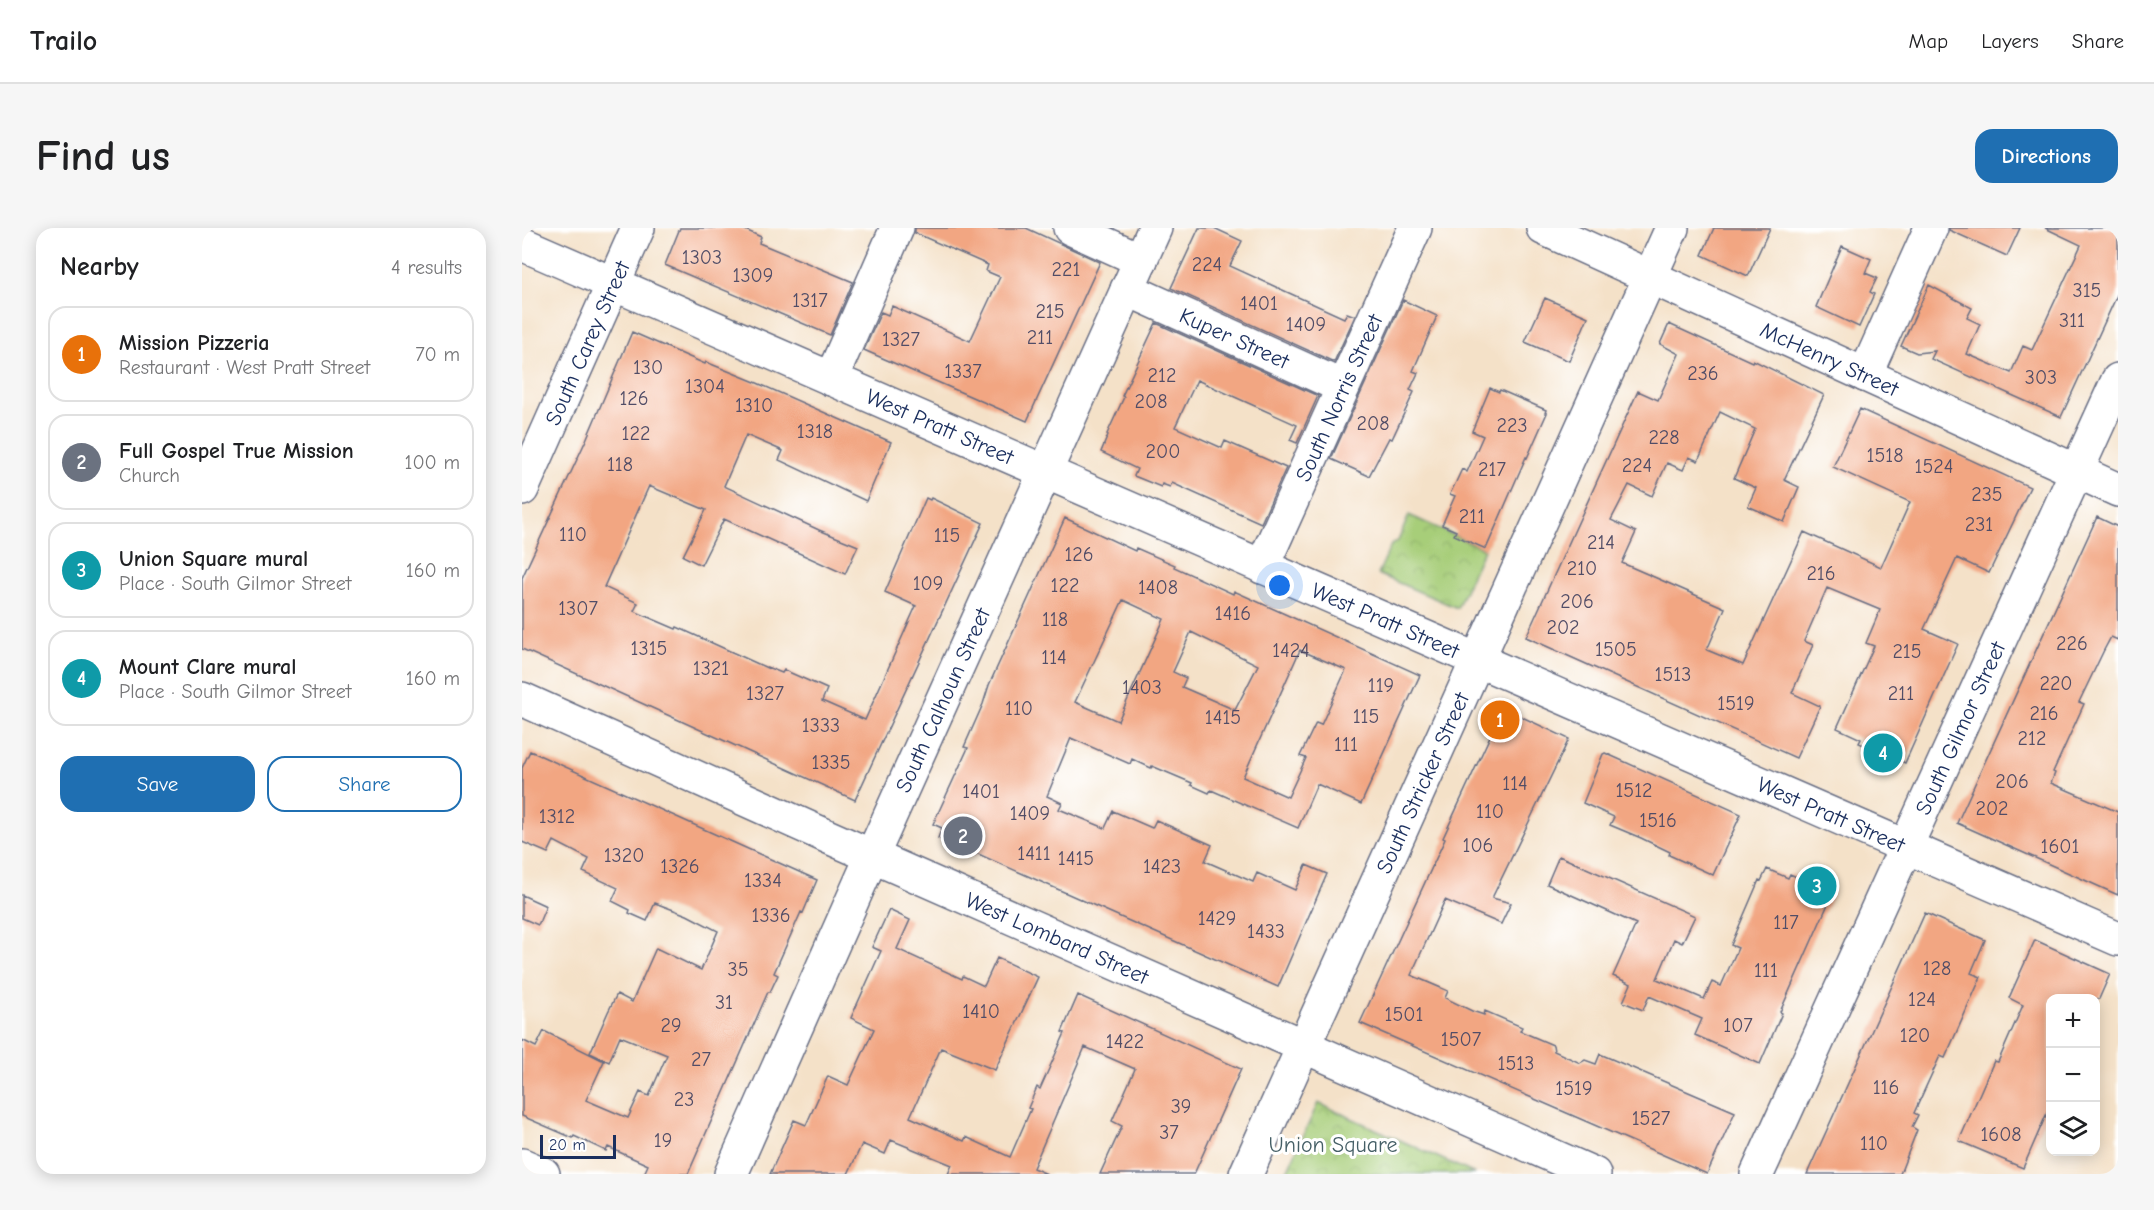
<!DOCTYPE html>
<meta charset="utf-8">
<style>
:root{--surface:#fff;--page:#f6f6f6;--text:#202124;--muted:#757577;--line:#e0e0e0;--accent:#1f6fb2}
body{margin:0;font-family:"Comic Neue",sans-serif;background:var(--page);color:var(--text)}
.controls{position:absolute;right:18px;bottom:18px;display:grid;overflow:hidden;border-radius:12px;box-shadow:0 3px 15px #0003}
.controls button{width:54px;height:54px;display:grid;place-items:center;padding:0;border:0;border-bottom:2px solid var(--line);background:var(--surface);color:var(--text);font:30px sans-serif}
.scale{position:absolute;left:18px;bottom:15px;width:76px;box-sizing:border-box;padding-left:6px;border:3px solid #1b2f5e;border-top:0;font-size:16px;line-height:21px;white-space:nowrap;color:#1b2f5e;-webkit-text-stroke:4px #fff;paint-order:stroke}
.you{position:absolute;left:758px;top:358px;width:21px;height:21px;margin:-15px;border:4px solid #fff;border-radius:50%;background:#1a73e8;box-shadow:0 0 0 9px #1a73e833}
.badge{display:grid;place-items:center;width:39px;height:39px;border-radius:50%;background:var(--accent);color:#fff;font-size:20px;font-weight:700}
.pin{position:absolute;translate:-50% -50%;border:3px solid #fff;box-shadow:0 2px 6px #0006}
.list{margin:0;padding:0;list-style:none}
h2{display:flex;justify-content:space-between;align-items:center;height:78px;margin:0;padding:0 24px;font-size:26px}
h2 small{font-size:20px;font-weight:400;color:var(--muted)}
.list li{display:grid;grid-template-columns:39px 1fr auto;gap:18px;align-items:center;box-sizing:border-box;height:96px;margin:0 12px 12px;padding:0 12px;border:2px solid var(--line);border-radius:18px}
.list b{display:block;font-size:22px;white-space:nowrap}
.list p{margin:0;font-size:20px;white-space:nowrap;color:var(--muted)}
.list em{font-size:20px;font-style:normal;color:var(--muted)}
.actions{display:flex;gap:12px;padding:18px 24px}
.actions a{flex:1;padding:14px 0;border:2px solid var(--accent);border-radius:18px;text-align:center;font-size:21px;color:var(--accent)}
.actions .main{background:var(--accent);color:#fff}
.icon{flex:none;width:33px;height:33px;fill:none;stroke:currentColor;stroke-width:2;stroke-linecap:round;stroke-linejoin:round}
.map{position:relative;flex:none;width:1596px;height:946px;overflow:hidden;border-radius:18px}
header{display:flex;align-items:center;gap:36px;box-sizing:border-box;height:84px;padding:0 30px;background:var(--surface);border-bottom:2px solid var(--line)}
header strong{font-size:28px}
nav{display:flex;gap:33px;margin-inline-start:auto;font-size:21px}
.intro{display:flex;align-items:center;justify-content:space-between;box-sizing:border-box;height:144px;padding:0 36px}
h1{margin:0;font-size:42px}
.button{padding:15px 27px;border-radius:18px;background:var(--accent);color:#fff;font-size:21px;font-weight:700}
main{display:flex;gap:36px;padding:0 36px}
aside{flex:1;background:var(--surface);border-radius:18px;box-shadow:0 3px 15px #0003}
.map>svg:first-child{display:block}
.park{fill:url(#park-crowns);stroke:#617e6c;stroke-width:1.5}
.building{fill:#f2a682;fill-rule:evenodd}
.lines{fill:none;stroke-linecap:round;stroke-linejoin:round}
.minor-casing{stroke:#676d83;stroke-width:36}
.major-casing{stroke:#676d83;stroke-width:36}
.minor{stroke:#fff;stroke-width:33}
.major{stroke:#fff;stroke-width:33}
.labels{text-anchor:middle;stroke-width:6;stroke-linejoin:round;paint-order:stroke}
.number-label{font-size:20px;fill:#514d67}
.street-label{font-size:22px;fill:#1b2f5e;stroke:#fff}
.park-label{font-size:22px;fill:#455f66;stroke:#fff}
</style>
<header>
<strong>Trailo</strong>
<nav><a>Map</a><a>Layers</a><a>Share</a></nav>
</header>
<div class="intro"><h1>Find us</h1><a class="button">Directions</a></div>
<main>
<aside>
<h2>Nearby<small>4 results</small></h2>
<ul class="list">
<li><span class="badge" style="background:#e8710a">1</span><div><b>Mission Pizzeria</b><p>Restaurant · West Pratt Street</p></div><em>70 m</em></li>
<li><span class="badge" style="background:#6b7280">2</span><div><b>Full Gospel True Mission</b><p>Church</p></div><em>100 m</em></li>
<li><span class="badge" style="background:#0f9aa8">3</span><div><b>Union Square mural</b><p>Place · South Gilmor Street</p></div><em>160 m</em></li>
<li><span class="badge" style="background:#0f9aa8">4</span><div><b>Mount Clare mural</b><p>Place · South Gilmor Street</p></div><em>160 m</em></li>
</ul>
<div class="actions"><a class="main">Save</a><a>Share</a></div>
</aside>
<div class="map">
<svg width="1596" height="946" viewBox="0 0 1596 946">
<defs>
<pattern id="park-crowns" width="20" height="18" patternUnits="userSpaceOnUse" patternTransform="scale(1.5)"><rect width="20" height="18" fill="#a7ce79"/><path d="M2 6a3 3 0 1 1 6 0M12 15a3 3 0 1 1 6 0" fill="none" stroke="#8fb16b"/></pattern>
</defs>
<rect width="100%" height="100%" fill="#fff"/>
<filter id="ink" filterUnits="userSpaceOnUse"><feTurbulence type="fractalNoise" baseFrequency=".0167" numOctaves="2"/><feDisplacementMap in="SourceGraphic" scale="12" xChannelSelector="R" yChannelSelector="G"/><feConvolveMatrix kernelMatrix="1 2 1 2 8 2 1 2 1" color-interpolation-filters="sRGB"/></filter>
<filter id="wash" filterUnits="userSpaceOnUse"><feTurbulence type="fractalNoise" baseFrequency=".008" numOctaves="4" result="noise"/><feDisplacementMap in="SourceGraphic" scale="24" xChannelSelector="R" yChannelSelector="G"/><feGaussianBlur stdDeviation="1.35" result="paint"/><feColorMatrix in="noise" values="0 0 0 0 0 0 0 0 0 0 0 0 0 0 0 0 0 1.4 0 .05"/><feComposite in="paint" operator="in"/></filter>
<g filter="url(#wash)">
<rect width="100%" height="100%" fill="#f4e1c8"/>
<path class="park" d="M887,287l75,34 -27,59 -79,-34 13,-29 7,-4z
M796,875l157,71h-189z"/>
<g id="blocks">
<path class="building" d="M158,0h61l20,9 -2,6 94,39 -23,53 -165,-70z
M393,0h111l74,34 -73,159 -163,-71 17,-38 7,3 4,-9 78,35 30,-64 -14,-6 2,-6 -73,-32z
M677,0h15l28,13 -12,25 114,52 3,-5 8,3 -21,46 -163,-74z
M1192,0h56l-22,48 -46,-21z
M1427,0h71l-13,28 -58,-26z
M1523,0h73v65l-57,124 -130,-58 4,-8 -18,2 -16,-7 28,-61 43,23 -5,10 13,6 -13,30 44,19 12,-27 9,4 49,-105z
M1320,18l29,13 -6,14 12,5 -7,14 4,2 -15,33 -43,-20z
M1023,70l43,19 -19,44 -44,-19z
M881,72l34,16 -24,55 5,2 -8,17 4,2 -22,47 -3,-1 -20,38 -38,-17z
M634,95l162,73 -21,47 -7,-3 7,-15 -100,-45 -22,47 47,21 3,-7 61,27 -25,55 -89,-40 -2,4 -8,-3 -1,3 -27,-11 3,-7 -36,-17 7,-17 -1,-1 17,-37 -2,-1z
M1147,96l83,38 1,-2 71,35 -40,85 15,7 -15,35 -36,-16 8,-18 -22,-10 21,-49 -35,-17 -22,49 -9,-4 -6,13 -16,-7 -15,33 -23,-11 -18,35 25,12 -14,31 103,45 -18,42 36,15 61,-133 77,35 29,-65 -77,-35 27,-58 170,78 -41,86 -32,-15 -33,71 34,15 -53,119 -46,-20 2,-4 -24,-11 37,-82 -8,-3 14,-33 -53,-22 -23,53 9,4 -21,48 28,13 -24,52 -270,-121 112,-246 20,9 21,-46 -19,-10z
M110,104l73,32 1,-2 49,20 136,60 -25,59 -87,-41 4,-9 -37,-16 -22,51 95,44 39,16 -13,28 -121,-55 -23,46 -18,-9 23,-46 -57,-24 -45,101 34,16 -4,8 42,18 1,-2 90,41v-1l15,6 2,-3 43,19 -5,12 43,19 51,-114 -31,-14 41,-94 4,2 1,-2 52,25 -128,277 -333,-151v-71l64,-138z
M968,160l9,4 1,-2 46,20 -1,3h2l-20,45 -1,-1 -40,92 -32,-14 2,-4 -14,-6 13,-29 -5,-2 6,-12 6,-13 5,3 16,-36 -11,-5z
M1575,289l21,10v113l-7,-3 -7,13 -25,52 5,2 -31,68 2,1 -4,10 67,29v83l-161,-72z
M543,290l70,33 1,-3 39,17 -1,2 59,27 1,-3 186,84 -59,129 -44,-20 -19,44 -87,-38 -2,3 -18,-8 1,-2 -40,-17 -1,2 -19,-9 -2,5 -59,-26 -24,58 15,7 -3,6 46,19 8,-17 39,17 4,-8 56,25 -7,16 48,21 4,-9 38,17 11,-25 21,9 -49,113 -302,-134 -1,2 -37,-17 4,-10 -9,-4 35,-76 -4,-1 19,-43 6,-19zM601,372l41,19 -46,102 -43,-19zM669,404l67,33 -23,45 -53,-23 4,-9 -13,-6zM778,422l46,20 -25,55 -5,-2 -16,33 6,2 -18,39 -45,-20z
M981,480l66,31 -77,159 19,5 -10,21 -56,-24 -34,75 37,16 -3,7 27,13 12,4 1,-4 37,16 -2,4 33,14 1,6 26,12 5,-3 11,4 4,-10 135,58 -28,62 -347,-151 85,-184 -2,-1z
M8,523l287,129 -14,33 -2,-1 -27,61 4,2 -8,17h-2l-80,182h-44l4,-9 -40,-18 -2,4 -32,-15 -1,2 -51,-22v-76l14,7 8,-16 60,30 -18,39 42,18 12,-26 9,4 18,-41 -47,-19 -11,26 -19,-9 18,-41 9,-18 15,8 24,-54 45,22 17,-39 -31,-16 -32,-12 -8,18 -18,-8 1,-3 -18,-9 6,-13 -35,-16 6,-13 -35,-18 -6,12 -26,-11v-74z
M1083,525l136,61 -28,61 -44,-20 1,-3 -29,-14 -31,-13 4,-8 -31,-14 20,-49z
M1037,628l136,60 -13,27 -8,-4 -17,40 47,20 8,-17 9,4 17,-38 -7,-3 28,-65 2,1 6,-12 21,9 2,-4 43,19 -53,119 2,1 -22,51 -65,-29 7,-16 -53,-23 -6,14 -20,-8 8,-18 -18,-8 23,-52 -89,-40z
M0,667l24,11 -8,19 -16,-7z
M367,682l21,10 -13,29 65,30 1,-3 21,10 13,-28 41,19 -43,93 -54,-22 -31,69 54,24 2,-4 44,20 21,-48 -3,-1 9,-21 3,2 25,-56 -3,-1 16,-37 163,74 -47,105h-94l22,-48 -10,-5 23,-52 -50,-22 -52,121 14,6h-99l4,-9 -61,-25 -6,14 -23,-10 -14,30h-78l24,-54 12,5 22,-49 20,9 26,-56 -23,-11 30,-67 -9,-4z
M1403,685l60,27 -14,33 10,4 -36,81 -5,-2 -26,57 4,2 -6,12 5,3 -17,44h-93z
M1513,712l75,34 -11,25h-49v107l-27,62 -64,-27 35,-80 4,1 25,-57 -14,-7z"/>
</g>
</g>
<g filter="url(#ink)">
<use href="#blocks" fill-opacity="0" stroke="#676d83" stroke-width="1.5"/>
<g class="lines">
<defs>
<g id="minor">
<path d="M548,0l71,32"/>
<path id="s1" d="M1021,0l575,262"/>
<path id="s2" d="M605,61l216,98"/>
<path d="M1343,147l66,-147"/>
<path d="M309,151l66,-151"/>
<path id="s3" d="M740,339l153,-339"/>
<path d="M0,937l21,9"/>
<path id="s4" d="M209,946l141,-318 283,-628"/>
<path id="s5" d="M724,946l426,-946"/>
<path id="s6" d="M1235,946l361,-794"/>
</g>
<g id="major">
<path id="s7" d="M0,16l1596,695"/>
<path id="s8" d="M0,261l116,-261"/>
<path id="s9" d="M0,471l309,139 763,336"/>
</g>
</defs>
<use href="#minor" class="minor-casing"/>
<use href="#major" class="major-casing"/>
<use href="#minor" class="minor"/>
<use href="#major" class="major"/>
</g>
</g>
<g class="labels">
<g class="number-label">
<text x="180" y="36">1303</text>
<text x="685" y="43">224</text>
<text x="544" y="48">221</text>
<text x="231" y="54">1309</text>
<text x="1565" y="69">315</text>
<text x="288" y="79">1317</text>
<text x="737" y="82">1401</text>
<text x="528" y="90">215</text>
<text x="1550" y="99">311</text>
<text x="784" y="103">1409</text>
<text x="518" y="116">211</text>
<text x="379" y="118">1327</text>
<text x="126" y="146">130</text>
<text x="441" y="150">1337</text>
<text x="1181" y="152">236</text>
<text x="640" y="154">212</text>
<text x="1519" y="156">303</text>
<text x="183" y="165">1304</text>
<text x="112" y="177">126</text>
<text x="629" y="180">208</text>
<text x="232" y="184">1310</text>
<text x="851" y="202">208</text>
<text x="990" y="204">223</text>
<text x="293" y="210">1318</text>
<text x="114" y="212">122</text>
<text x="1142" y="216">228</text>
<text x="641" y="230">200</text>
<text x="1363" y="234">1518</text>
<text x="98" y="243">118</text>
<text x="1115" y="244">224</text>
<text x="1412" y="245">1524</text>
<text x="970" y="248">217</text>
<text x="1465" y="273">235</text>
<text x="950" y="295">211</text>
<text x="1457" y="303">231</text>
<text x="51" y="313">110</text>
<text x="425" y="314">115</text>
<text x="1079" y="321">214</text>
<text x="557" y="333">126</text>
<text x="1060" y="347">210</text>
<text x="1299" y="352">216</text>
<text x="406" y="362">109</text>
<text x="543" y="364">122</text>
<text x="636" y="366">1408</text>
<text x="1055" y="380">206</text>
<text x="56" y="387">1307</text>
<text x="711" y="392">1416</text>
<text x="533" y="398">118</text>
<text x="1041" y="406">202</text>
<text x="1550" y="422">226</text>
<text x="127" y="427">1315</text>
<text x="1094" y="428">1505</text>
<text x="769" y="429">1424</text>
<text x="1385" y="430">215</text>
<text x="532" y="436">114</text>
<text x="189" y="447">1321</text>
<text x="1151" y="453">1513</text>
<text x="1534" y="462">220</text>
<text x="859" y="464">119</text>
<text x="620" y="466">1403</text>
<text x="243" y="472">1327</text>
<text x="1379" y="472">211</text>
<text x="1214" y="482">1519</text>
<text x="497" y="487">110</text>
<text x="1522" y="492">216</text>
<text x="844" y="495">115</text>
<text x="701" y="496">1415</text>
<text x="299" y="504">1333</text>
<text x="1510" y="517">212</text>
<text x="824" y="523">111</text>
<text x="309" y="541">1335</text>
<text x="1490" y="560">206</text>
<text x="993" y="562">114</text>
<text x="1112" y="569">1512</text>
<text x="459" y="570">1401</text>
<text x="1470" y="587">202</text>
<text x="968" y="590">110</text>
<text x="508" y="592">1409</text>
<text x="35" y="595">1312</text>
<text x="1136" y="599">1516</text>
<text x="956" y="624">106</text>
<text x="1538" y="625">1601</text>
<text x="512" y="632">1411</text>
<text x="102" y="634">1320</text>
<text x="554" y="637">1415</text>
<text x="158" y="645">1326</text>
<text x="640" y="645">1423</text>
<text x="241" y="659">1334</text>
<text x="249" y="694">1336</text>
<text x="695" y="697">1429</text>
<text x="1264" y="701">117</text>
<text x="744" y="710">1433</text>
<text x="1415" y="747">128</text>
<text x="216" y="748">35</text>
<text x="1244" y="749">111</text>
<text x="1400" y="778">124</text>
<text x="202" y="781">31</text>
<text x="459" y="790">1410</text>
<text x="882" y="793">1501</text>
<text x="149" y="804">29</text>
<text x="1216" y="804">107</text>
<text x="1393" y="814">120</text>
<text x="939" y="818">1507</text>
<text x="603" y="820">1422</text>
<text x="179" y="838">27</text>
<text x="994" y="842">1513</text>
<text x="1364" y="866">116</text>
<text x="1052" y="867">1519</text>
<text x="162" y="878">23</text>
<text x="659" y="885">39</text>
<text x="1129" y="897">1527</text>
<text x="647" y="911">37</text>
<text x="1479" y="913">1608</text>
<text x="141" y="919">19</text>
<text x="1352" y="922">110</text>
</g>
<g class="street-label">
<text dy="8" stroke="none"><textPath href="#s2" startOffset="118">Kuper Street</textPath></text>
<text dy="8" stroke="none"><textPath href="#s8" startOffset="160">South Carey Street</textPath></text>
<text dy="8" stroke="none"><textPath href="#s1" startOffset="315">McHenry Street</textPath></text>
<text dy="8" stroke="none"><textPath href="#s3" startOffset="186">South Norris Street</textPath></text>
<text dy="8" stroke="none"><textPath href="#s7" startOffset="456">West Pratt Street</textPath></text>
<text dy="8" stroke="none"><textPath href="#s7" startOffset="942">West Pratt Street</textPath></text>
<text dy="8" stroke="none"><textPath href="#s4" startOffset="519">South Calhoun Street</textPath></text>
<text dy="8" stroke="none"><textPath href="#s6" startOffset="490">South Gilmor Street</textPath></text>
<text dy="8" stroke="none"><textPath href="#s5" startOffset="429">South Stricker Street</textPath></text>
<text dy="8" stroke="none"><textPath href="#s7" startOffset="1428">West Pratt Street</textPath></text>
<text dy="8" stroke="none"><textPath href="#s9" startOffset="586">West Lombard Street</textPath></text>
</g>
<g class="park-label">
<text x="811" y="924">Union Square</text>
</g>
</g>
</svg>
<div class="controls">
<button>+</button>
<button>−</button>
<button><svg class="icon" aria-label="layers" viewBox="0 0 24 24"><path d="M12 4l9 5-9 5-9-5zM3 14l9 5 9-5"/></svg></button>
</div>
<div class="scale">20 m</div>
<div class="you"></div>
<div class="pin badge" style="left:978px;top:492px;background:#e8710a">1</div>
<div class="pin badge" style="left:441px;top:608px;background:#6b7280">2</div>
<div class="pin badge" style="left:1295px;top:658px;background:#0f9aa8">3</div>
<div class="pin badge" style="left:1361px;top:525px;background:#0f9aa8">4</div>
</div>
</main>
